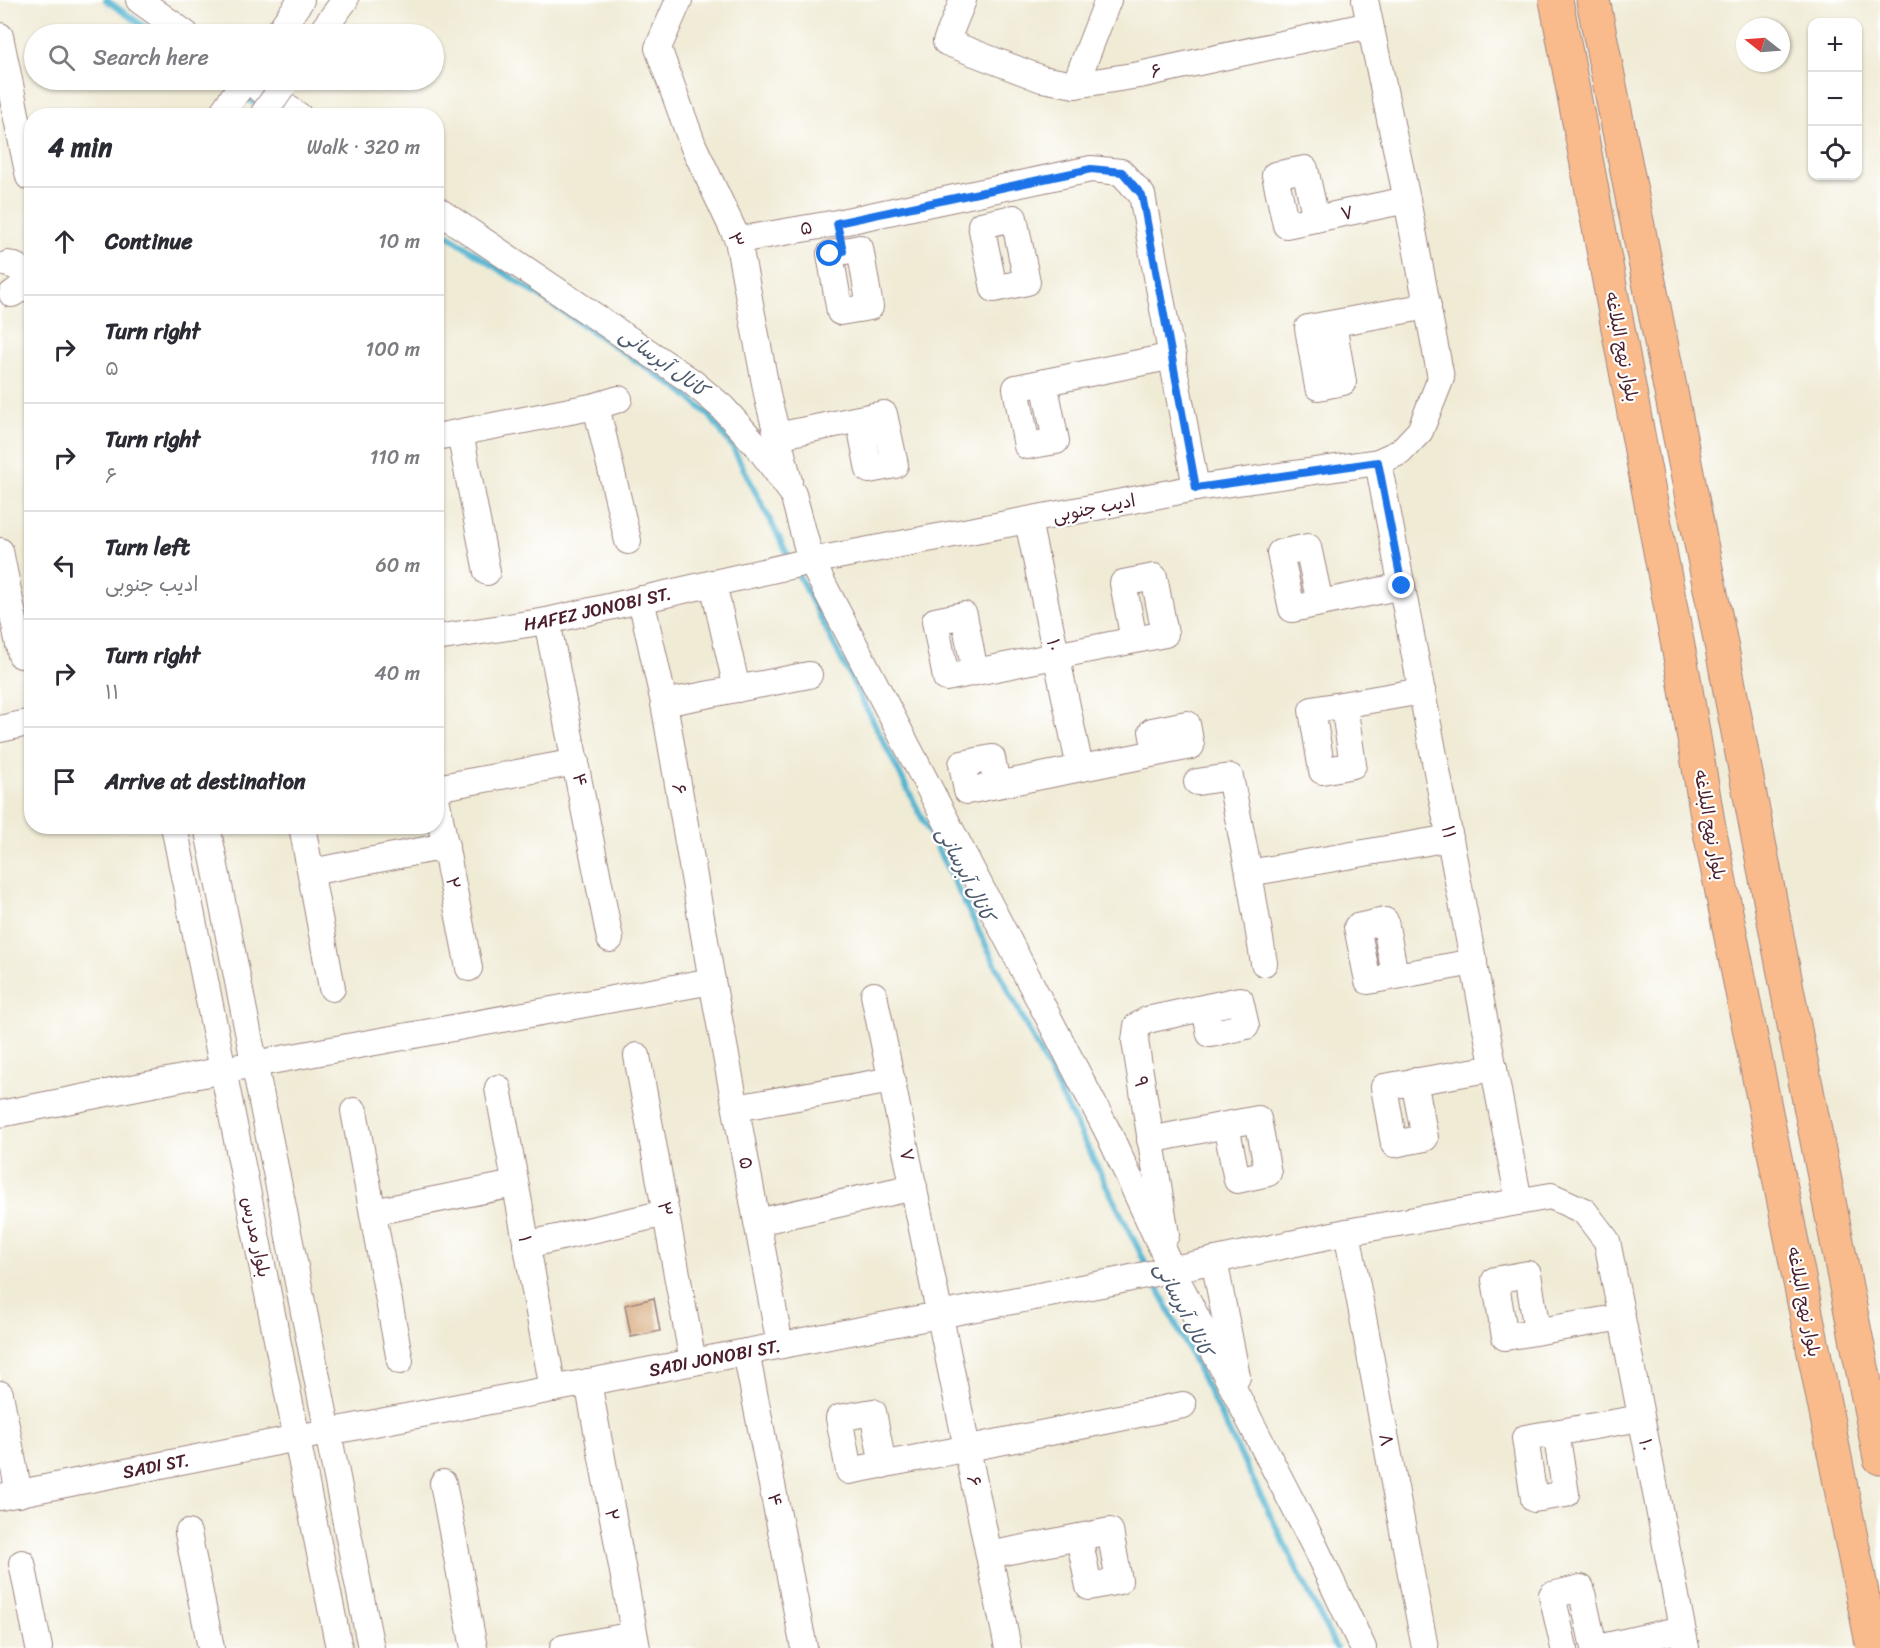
<!DOCTYPE html>
<meta charset="utf-8">
<style>
:root{--surface:#fff;--page:#f7f7f7;--text:#2b2b33;--muted:#7c7c81;--line:#e1e1e2}
body{margin:0;font-family:Sriracha,"Playpen Sans Arabic",sans-serif;background:var(--page);color:var(--text)}
.controls{position:absolute;right:18px;top:18px;display:grid;overflow:hidden;border-radius:12px;box-shadow:0 2px 4px #0004}
.controls button{width:54px;height:54px;display:grid;place-items:center;padding:0;border:0;border-bottom:2px solid var(--line);background:var(--surface);color:var(--text);font:30px sans-serif}
.compass{position:absolute;left:1736px;top:18px;width:54px;height:54px;border-radius:50%;background:var(--surface);box-shadow:0 2px 4px #0004;rotate:287deg}
.stop{position:absolute;width:18px;height:18px;margin:-14px;border:4px solid #1a73e8;border-radius:50%;background:#fff}
.stop.end{background:#1a73e8;border-color:#fff;box-shadow:0 2px 6px #0008}
.list{margin:0;padding:0;list-style:none}
h2{display:flex;justify-content:space-between;align-items:center;height:78px;margin:0;padding:0 24px;font-size:26px}
h2 small{font-size:20px;font-weight:400;color:var(--muted)}
.list li{display:grid;grid-template-columns:39px 1fr auto;gap:18px;align-items:center;box-sizing:border-box;height:108px;padding:0 24px;border-top:2px solid var(--line)}
.list b{display:block;font-size:22px;white-space:nowrap}
.list p{margin:0;font-size:20px;white-space:nowrap;color:var(--muted)}
.list em{font-size:20px;font-style:normal;color:var(--muted)}
.icon{flex:none;width:33px;height:33px;fill:none;stroke:currentColor;stroke-width:2;stroke-linecap:round;stroke-linejoin:round}
.map{position:relative;flex:none;width:1880px;height:1648px;overflow:hidden}
.search{position:absolute;background:var(--surface);box-shadow:0 2px 4px #0004;left:24px;top:24px;width:420px;height:66px;display:flex;align-items:center;gap:15px;box-sizing:border-box;padding:0 21px;border-radius:33px;color:var(--muted);font-size:22px}
.panel{position:absolute;background:var(--surface);box-shadow:0 2px 4px #0004;left:24px;top:108px;width:420px;height:726px;border-radius:24px}
.map>svg:first-child{display:block}
.lines{fill:none;stroke-linecap:round;stroke-linejoin:round}
.stream{stroke:#51b3d0;stroke-width:6}
.building{fill:#d3a473}
.minor-casing{stroke:#9d8580;stroke-width:28}
.major-casing{stroke:#9d8580;stroke-width:35}
.minor{stroke:#fff;stroke-width:26}
.major{stroke:#fabb8c;stroke-width:33}
.minor-bridge-casing{stroke:#9d8580;stroke-width:28;stroke-linecap:butt}
.minor-bridge{stroke:#fff;stroke-width:26}
.route{stroke:#1a73e8;stroke-width:8}
.labels{text-anchor:middle;stroke-width:4.5;stroke-linejoin:round;paint-order:stroke}
.street-label{font-size:18px;fill:#4a1f2b;stroke:#fff}
.water-label{font-size:20px;font-style:italic;fill:#4d5a6d;stroke:#fff}
</style>
<div class="map">
<svg width="1880" height="1648" viewBox="0 0 1880 1648">
<rect width="100%" height="100%" fill="#fff"/>
<filter id="ink" filterUnits="userSpaceOnUse"><feTurbulence type="fractalNoise" baseFrequency=".0167" numOctaves="2"/><feDisplacementMap in="SourceGraphic" scale="12" xChannelSelector="R" yChannelSelector="G"/><feConvolveMatrix kernelMatrix="1 2 1 2 8 2 1 2 1" color-interpolation-filters="sRGB"/></filter>
<filter id="wash" filterUnits="userSpaceOnUse"><feTurbulence type="fractalNoise" baseFrequency=".008" numOctaves="4" result="noise"/><feDisplacementMap in="SourceGraphic" scale="24" xChannelSelector="R" yChannelSelector="G"/><feGaussianBlur stdDeviation="1.35" result="paint"/><feColorMatrix in="noise" values="0 0 0 0 0 0 0 0 0 0 0 0 0 0 0 0 0 1.4 0 .05"/><feComposite in="paint" operator="in"/></filter>
<g filter="url(#wash)">
<rect width="100%" height="100%" fill="#f0ebd5"/>
<g class="lines">
<path class="stream" d="M106,0l49,34
M220,80l12,8
M243,95l18,13
M436,227l247,165 27,24 23,32 57,111
M796,570l107,210 245,488
M1154,1280l182,368"/>
</g>
<g id="blocks">
<path class="building" d="M654,1298l6,33 -29,6 -6,-32z"/>
</g>
</g>
<g filter="url(#ink)">
<use href="#blocks" fill-opacity="0" stroke="#9d8580" stroke-width="1.5"/>
<g class="lines">
<defs>
<g id="minor">
<path d="M139,0l47,34"/>
<path d="M679,0l-21,48 35,97 45,95 30,159 21,82"/>
<path d="M963,0l-17,42 96,37 33,6 64,-10 231,-50"/>
<path d="M277,34l24,-34"/>
<path d="M320,34l25,-34"/>
<path d="M0,36l29,141"/>
<path d="M247,80l52,36"/>
<path d="M1075,85l33,-85"/>
<path d="M220,116l25,-36"/>
<path d="M436,209l255,172 31,26 37,41 34,46 18,67 298,573 62,134 143,277 49,103"/>
<path d="M1014,218l13,64 -33,7 -13,-64z"/>
<path d="M1316,219l-11,-50 -30,6 11,50 121,-25"/>
<path d="M738,240l99,-17 254,-54 30,3 21,23 54,293"/>
<path d="M860,248l10,59 -30,5 -10,-58z"/>
<path d="M8,264c20,4 22,20 4,30"/>
<path d="M1333,324l10,58 -25,5 -10,-59 120,-22"/>
<path d="M1044,382l12,59 -29,5 -11,-58 157,-32"/>
<path d="M596,406l32,135"/>
<path d="M460,433l27,139"/>
<path d="M777,436l82,-17 10,51 26,-5 -11,-51 -25,5"/>
<path d="M436,437l160,-31 23,-7"/>
<path d="M1378,462l141,739"/>
<path d="M1028,521l52,247"/>
<path d="M0,551l21,104"/>
<path d="M713,583l24,106"/>
<path d="M641,599l23,104 48,278 68,364"/>
<path d="M1320,603l-12,-56 -28,6 12,56 110,-23"/>
<path d="M547,621l63,318"/>
<path id="s1" d="M436,638l111,-17 264,-60 385,-73 182,-26 22,-10 20,-21 21,-53 -34,-178 -42,-200"/>
<path d="M975,672l-11,-57 -29,6 11,57 219,-44 -11,-57 -31,6 11,57"/>
<path d="M664,703l145,-28"/>
<path d="M1344,705l9,60 -31,6 -10,-61 110,-19"/>
<path d="M0,729l32,-7"/>
<path d="M1197,782l33,-5 19,96 15,90"/>
<path d="M997,785l-5,-27 -30,6 5,27c75,-15 149,-30 224,-45l-4,-22 -35,7 4,22"/>
<path d="M436,788l140,-26"/>
<path d="M436,798l33,170"/>
<path d="M174,826l165,822"/>
<path d="M207,826l164,822"/>
<path d="M302,826l30,162"/>
<path d="M311,872l135,-26"/>
<path d="M1249,873l201,-35"/>
<path d="M1395,975l-10,-54 -28,6 11,54 106,-19"/>
<path d="M874,995l134,653"/>
<path d="M637,1056l56,306"/>
<path d="M1414,1081l11,57 -31,6 -10,-57 110,-19"/>
<path d="M498,1088l55,301"/>
<path d="M736,1108l156,-28"/>
<path d="M354,1111l46,250"/>
<path d="M0,1114l254,-50 458,-83"/>
<path d="M1150,1140l76,-15 11,55 31,-7 -10,-54 -32,6"/>
<path d="M373,1212l142,-28"/>
<path d="M757,1222l157,-35"/>
<path d="M1347,1232l78,416"/>
<path d="M1166,1235l-31,-194 2,-15 10,-6 93,-20 6,26 -36,8 -5,-26"/>
<path d="M526,1245l140,-32"/>
<path d="M1214,1260l23,117"/>
<path d="M1537,1331l-9,-57 -33,6 10,57 117,-20"/>
<path d="M746,1352l58,296"/>
<path d="M588,1382l49,266"/>
<path d="M0,1394l19,100"/>
<path d="M1556,1433l10,61 -32,5 -9,-61 116,-20"/>
<path d="M883,1465l-10,-53 -34,6 10,53c112,-21 223,-43 334,-66"/>
<path d="M443,1483l31,165"/>
<path id="s2" d="M0,1497l312,-62 805,-154 230,-49 204,-36 33,15 23,30 79,407"/>
<path d="M188,1533l23,115"/>
<path d="M989,1555l90,-18 10,50 30,-6 -9,-50 -31,6"/>
<path d="M22,1563l17,85"/>
<path d="M563,1648l71,-13"/>
<path d="M1564,1648l-12,-53 29,-7 13,60"/>
<path d="M1598,1648l84,-19"/>
</g>
<path id="major" d="M1556,0l128,678 24,144 165,826
M1593,0l130,654 71,371 86,433"/>
</defs>
<use href="#minor" class="minor-casing"/>
<use href="#major" class="major-casing"/>
<use href="#minor" class="minor"/>
<use href="#major" class="major"/>
<defs>
<path id="minor-bridge" d="M262,116l21,-30"/>
</defs>
<use href="#minor-bridge" class="minor-bridge-casing"/>
<use href="#minor-bridge" class="minor-bridge"/>
</g>
</g>
<g class="lines" filter="url(#ink)">
<path class="route" d="M830,254l13,-3 -6,-28 254,-54 31,3 20,23 54,293 182,-26 24,124"/>
</g>
<g class="labels">
<g class="street-label">
<text transform="translate(1156 71) rotate(-12)" y="6">۶</text>
<text transform="translate(1347 213) rotate(-12)" y="6">۷</text>
<text transform="translate(806 228) rotate(-10)" y="6">۵</text>
<text transform="translate(736 240) rotate(72)" y="6">۳</text>
<text transform="translate(1622 347) rotate(79)" y="6">بلوار نهج البلاغه</text>
<text transform="translate(1094 508) rotate(-11)" y="6">ادیب جنوبی</text>
<text dy="6" stroke="none"><textPath href="#s1" startOffset="164">HAFEZ JONOBI ST.</textPath></text>
<text transform="translate(1054 645) rotate(78)" y="6">۱۰</text>
<text transform="translate(580 780) rotate(79)" y="6">۴</text>
<text transform="translate(679 789) rotate(80)" y="6">۶</text>
<text transform="translate(1710 825) rotate(80)" y="6">بلوار نهج البلاغه</text>
<text transform="translate(1449 832) rotate(79)" y="6">۱۱</text>
<text transform="translate(453 883) rotate(79)" y="6">۲</text>
<text transform="translate(1141 1082) rotate(81)" y="6">۹</text>
<text transform="translate(907 1155) rotate(78)" y="6">۷</text>
<text transform="translate(746 1163) rotate(79)" y="6">۵</text>
<text transform="translate(665 1209) rotate(80)" y="6">۳</text>
<text transform="translate(256 1237) rotate(78)" y="6">بلوار مدرس</text>
<text transform="translate(525 1239) rotate(80)" y="6">۱</text>
<text transform="translate(1804 1302) rotate(79)" y="6">بلوار نهج البلاغه</text>
<text dy="6" stroke="none"><textPath href="#s2" startOffset="728">SADI JONOBI ST.</textPath></text>
<text transform="translate(1386 1440) rotate(79)" y="6">۸</text>
<text transform="translate(1646 1445) rotate(79)" y="6">۱۰</text>
<text dy="6" stroke="none"><textPath href="#s2" startOffset="159">SADI ST.</textPath></text>
<text transform="translate(974 1481) rotate(78)" y="6">۶</text>
<text transform="translate(775 1500) rotate(79)" y="6">۴</text>
<text transform="translate(612 1515) rotate(80)" y="6">۲</text>
</g>
<g class="water-label">
<text transform="translate(664 362) rotate(36)" y="7">کانال آبرسانی</text>
<text transform="translate(966 874) rotate(63)" y="7">کانال آبرسانی</text>
<text transform="translate(1184 1309) rotate(63)" y="7">کانال آبرسانی</text>
</g>
</g>
</svg>
<div class="controls">
<button>+</button>
<button>−</button>
<button><svg class="icon" aria-label="locate" viewBox="0 0 24 24"><circle cx="12" cy="12" r="6"/><path d="M12 2v4M12 18v4M2 12h4M18 12h4"/></svg></button>
</div>
<svg class="compass" viewBox="-18 -18 36 36"><path d="M0-13l5 13h-10z" fill="#e53935"/><path d="M0 13l5-13h-10z" fill="#7c7c81"/></svg>
<div class="stop" style="left:830px;top:254px"></div>
<div class="stop end" style="left:1402px;top:586px"></div>
<div class="search"><svg class="icon" aria-label="search" viewBox="0 0 24 24"><circle cx="10" cy="10" r="6"/><path d="M15 15l6 6"/></svg>Search here</div>
<section class="panel">
<h2>4 min<small>Walk · 320 m</small></h2>
<ul class="list">
<li><svg class="icon" aria-label="ahead" viewBox="0 0 24 24"><path d="M12 20V5M6 11l6-6 6 6"/></svg><div><b>Continue</b></div><em>10 m</em></li>
<li><svg class="icon" aria-label="right" viewBox="0 0 24 24"><path d="M7 20v-9h11M14 6l5 5-5 5"/></svg><div><b>Turn right</b><p>۵</p></div><em>100 m</em></li>
<li><svg class="icon" aria-label="right" viewBox="0 0 24 24"><path d="M7 20v-9h11M14 6l5 5-5 5"/></svg><div><b>Turn right</b><p>۶</p></div><em>110 m</em></li>
<li><svg class="icon" aria-label="left" viewBox="0 0 24 24"><path d="M17 20v-9H6M10 6l-5 5 5 5"/></svg><div><b>Turn left</b><p>ادیب جنوبی</p></div><em>60 m</em></li>
<li><svg class="icon" aria-label="right" viewBox="0 0 24 24"><path d="M7 20v-9h11M14 6l5 5-5 5"/></svg><div><b>Turn right</b><p>۱۱</p></div><em>40 m</em></li>
<li><svg class="icon" aria-label="arrive" viewBox="0 0 24 24"><path d="M6 21V4h12l-3 4 3 4H6"/></svg><div><b>Arrive at destination</b></div></li>
</ul>
</section>
</div>
